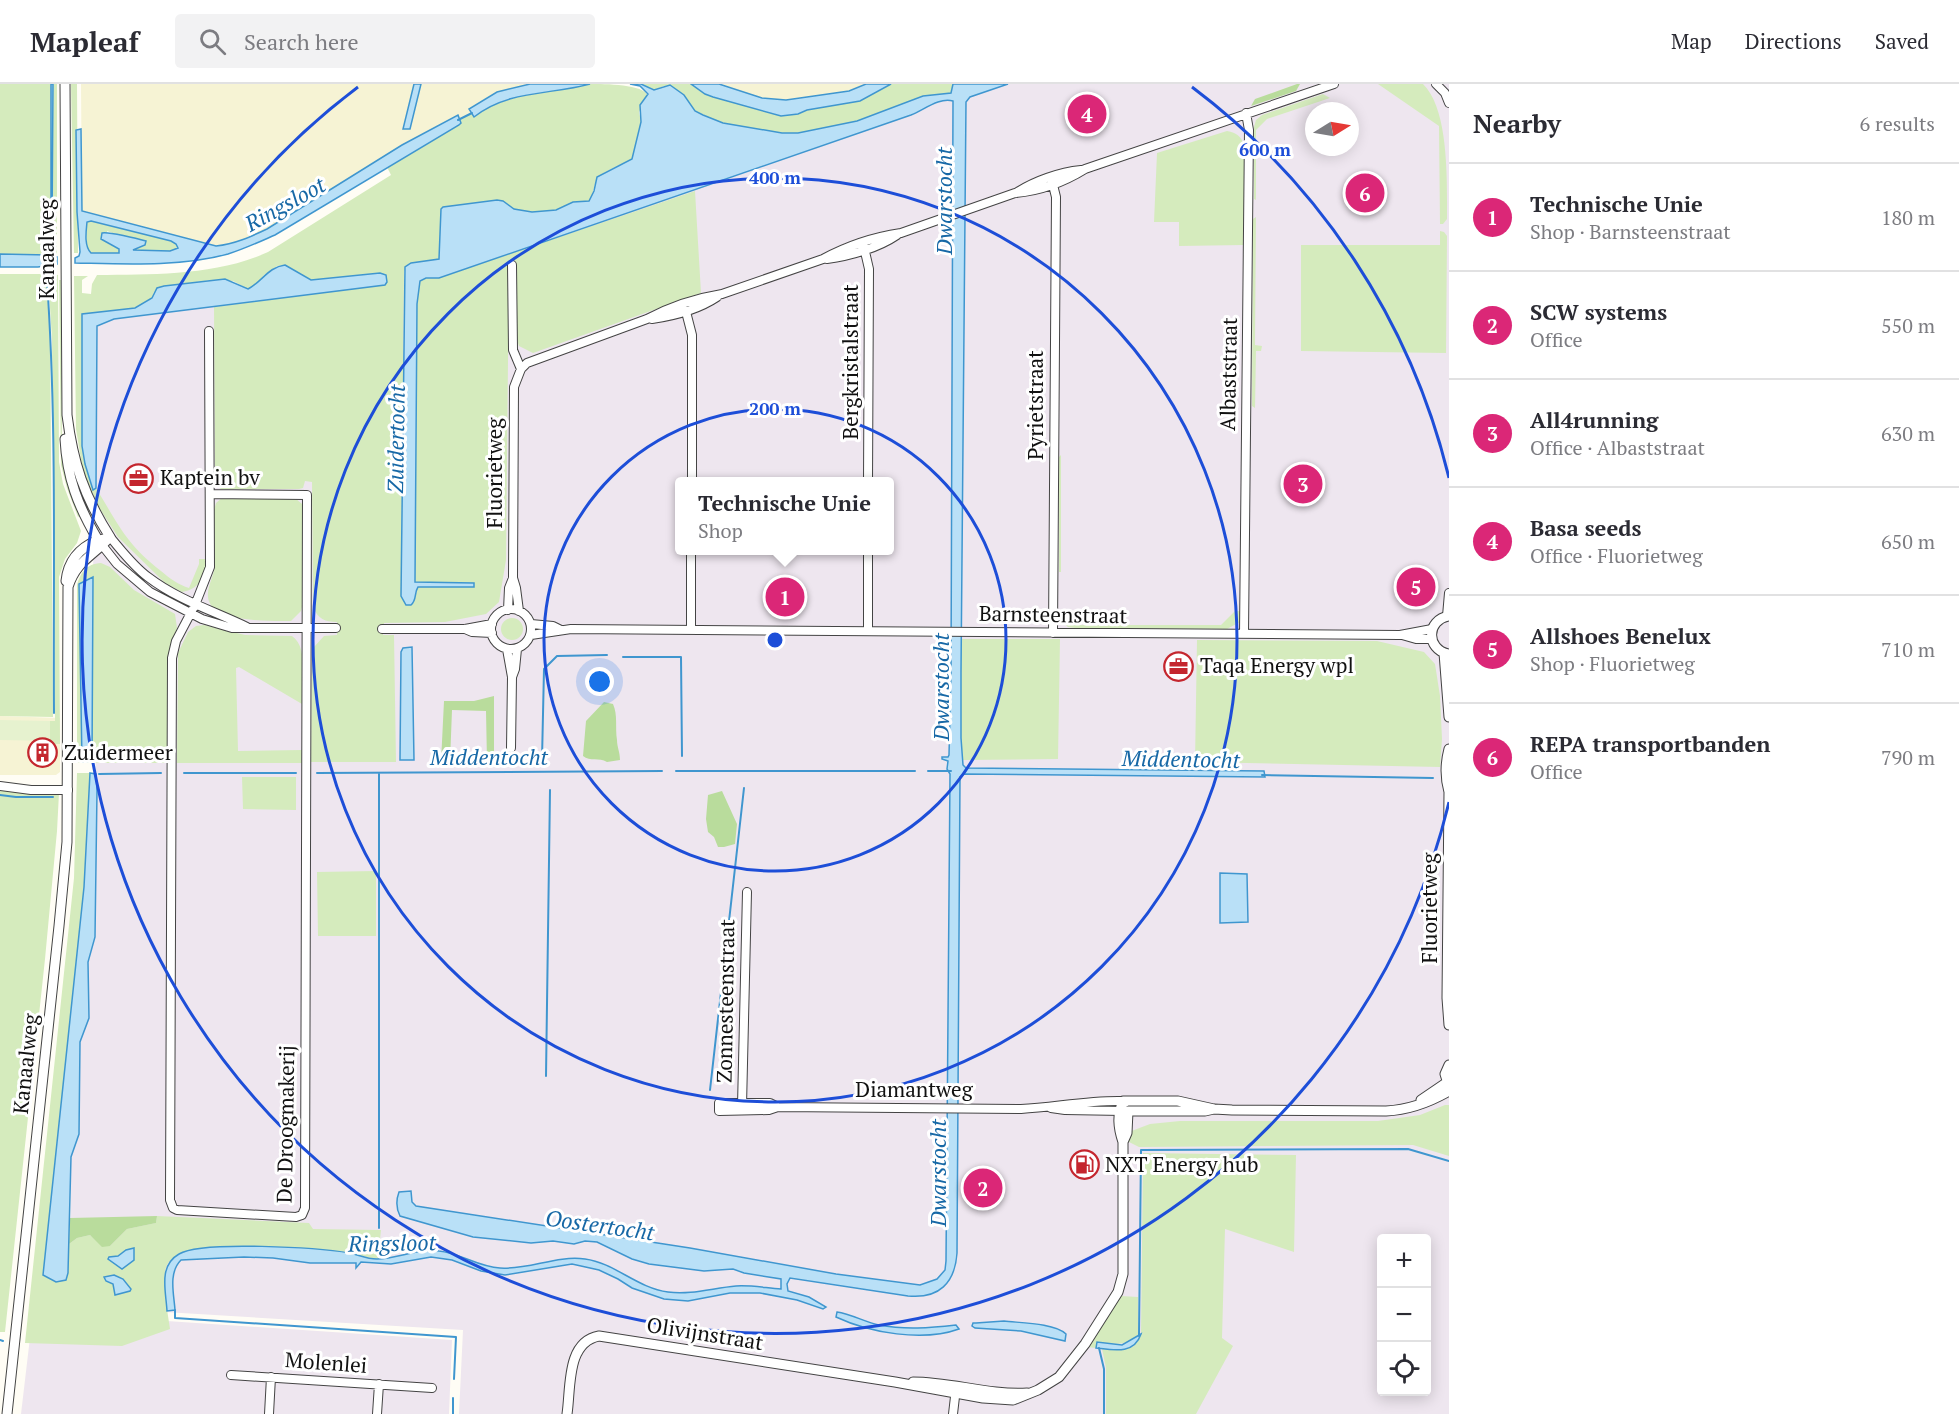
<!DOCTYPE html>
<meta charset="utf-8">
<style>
:root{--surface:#fff;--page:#f2f2f3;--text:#2b2b33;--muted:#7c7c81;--line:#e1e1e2;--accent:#db2777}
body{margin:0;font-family:"PT Serif",serif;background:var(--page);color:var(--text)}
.controls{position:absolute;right:18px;bottom:18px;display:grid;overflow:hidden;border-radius:6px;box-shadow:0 3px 15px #0003}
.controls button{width:54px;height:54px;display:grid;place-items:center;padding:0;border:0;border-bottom:2px solid var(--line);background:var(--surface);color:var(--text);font:30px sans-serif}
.compass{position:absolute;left:1305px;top:18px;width:54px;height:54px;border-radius:50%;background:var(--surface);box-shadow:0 3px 15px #0003;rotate:79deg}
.you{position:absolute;left:600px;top:598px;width:21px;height:21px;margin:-15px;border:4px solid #fff;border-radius:50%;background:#1a73e8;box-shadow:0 0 0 9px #1a73e833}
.badge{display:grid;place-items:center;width:39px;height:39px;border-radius:50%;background:var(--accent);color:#fff;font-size:20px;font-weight:700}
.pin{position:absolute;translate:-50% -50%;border:3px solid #fff;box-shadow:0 2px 6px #0006}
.popup{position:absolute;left:675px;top:393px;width:219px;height:78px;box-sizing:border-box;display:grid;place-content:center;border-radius:6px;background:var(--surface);filter:drop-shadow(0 2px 4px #0005);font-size:20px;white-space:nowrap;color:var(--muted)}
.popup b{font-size:22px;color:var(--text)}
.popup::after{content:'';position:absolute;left:50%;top:100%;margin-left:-12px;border:12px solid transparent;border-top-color:var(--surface)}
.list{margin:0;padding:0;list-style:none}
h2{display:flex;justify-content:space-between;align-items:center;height:78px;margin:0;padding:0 24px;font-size:26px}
h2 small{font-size:20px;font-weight:400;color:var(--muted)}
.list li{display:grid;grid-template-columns:39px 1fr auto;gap:18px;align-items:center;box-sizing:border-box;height:108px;padding:0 24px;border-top:2px solid var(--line)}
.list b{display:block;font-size:22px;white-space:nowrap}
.list p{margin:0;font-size:20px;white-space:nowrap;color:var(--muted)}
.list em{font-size:20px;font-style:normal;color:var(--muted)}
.icon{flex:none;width:33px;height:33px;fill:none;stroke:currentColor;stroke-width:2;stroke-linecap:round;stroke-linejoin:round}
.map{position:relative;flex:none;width:1449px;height:1330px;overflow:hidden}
header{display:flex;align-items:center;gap:36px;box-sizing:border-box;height:84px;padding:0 30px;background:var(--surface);border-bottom:2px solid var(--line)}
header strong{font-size:28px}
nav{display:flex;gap:33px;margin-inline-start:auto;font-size:21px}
.search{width:420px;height:54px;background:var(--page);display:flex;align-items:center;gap:15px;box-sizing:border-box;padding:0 21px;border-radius:6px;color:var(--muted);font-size:22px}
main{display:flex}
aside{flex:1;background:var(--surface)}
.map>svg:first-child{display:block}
.industrial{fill:#eee6ef;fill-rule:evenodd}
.farmland{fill:#f6f3d4}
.green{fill:#d5ebbd;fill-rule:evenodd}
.forest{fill:#b9dc9c}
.pitch{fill:#e6f2cf}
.water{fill:#b9e0f7;stroke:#3f96cf;stroke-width:1.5;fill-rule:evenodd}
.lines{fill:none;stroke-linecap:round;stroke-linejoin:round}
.stream{stroke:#3f96cf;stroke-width:2}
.minor-casing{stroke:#444;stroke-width:10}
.tertiary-casing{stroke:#444;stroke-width:11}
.minor{stroke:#fff;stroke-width:8}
.tertiary{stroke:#fff;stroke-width:9}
.ring{fill:none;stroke:#1d4ed8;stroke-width:3}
.labels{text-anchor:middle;stroke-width:6;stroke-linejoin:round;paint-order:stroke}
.street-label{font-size:21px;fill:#111;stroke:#fff}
.poi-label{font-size:21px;fill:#111;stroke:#fff;text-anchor:start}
.water-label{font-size:22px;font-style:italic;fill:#1768a6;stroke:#fff}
.centre{fill:#1d4ed8;stroke:#fff;stroke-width:3}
.ring-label{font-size:18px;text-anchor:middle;font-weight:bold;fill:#1d4ed8;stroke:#fff;stroke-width:6;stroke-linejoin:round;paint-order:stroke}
</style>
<header>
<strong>Mapleaf</strong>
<div class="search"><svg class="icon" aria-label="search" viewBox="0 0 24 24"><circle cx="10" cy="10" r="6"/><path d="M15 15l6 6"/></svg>Search here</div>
<nav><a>Map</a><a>Directions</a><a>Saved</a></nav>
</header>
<main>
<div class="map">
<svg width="1449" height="1330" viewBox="0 0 1449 1330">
<rect width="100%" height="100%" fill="#fffdf5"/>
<path class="industrial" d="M985,0h464v1330h-990l4,-84 -398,-24 5,-47 1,-102 8,-23 1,-92 9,-24 -1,-57 9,-110 -4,-274 4,-251 17,-7 293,-40zM1314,27h36v36h-36zM680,398h210v68h-210zM1382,1154h44v154h-44z
M33,1228l419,28 -3,74h-428z"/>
<path class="farmland" d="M81,0h333l-11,44 7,1 11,-45h109l-33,8 -28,17 3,4 -12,6 -2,-4 -56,30 -135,84 -19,10 -17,5 -15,2 -134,-35z
M719,0h147l-17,7 -63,9 -24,-2z
M0,632l60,2v54l-4,3h-56z"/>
<path class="green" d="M0,0h51v143h2v-143h4v173l-6,-1 1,-19 -2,-1 -4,20 -46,-2z
M71,0h6l1,169h-4z
M590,0c15,0 54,0 58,12l-9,16 2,10 -9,37c-9,5 -29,12 -34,19 -5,7 -4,16 -9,23l-16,1 -17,8 -24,2 -18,-3 -11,-8 -60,6 -2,2 -2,50 -28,4 -7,8 -3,325 12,8 5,-17 56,-4 -59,-1 2,-278 3,-23 6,-3h13l256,-87 6,102 -168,60 -14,-7 -3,-9v-74l-7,-1 -3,298 -7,42 -13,12 -41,8 -61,1 -1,12h11l2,127h-85l1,-108 2,-7 10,-11 13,-1v-13c-12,0 -19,-3 -24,-15l-1,-125 -7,-1 -2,7 -4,1h-78l-6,-4 -1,-178 170,-22 2,-10 -6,-2 -69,7 -26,-15 -8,1 -13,9 -7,9 -9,5 -15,-8 -20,-1 -49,6 -10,6 -2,6 -17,10 -53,6v132l12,44 2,-2c22,36 30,56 65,83 8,7 18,14 28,17l10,-24v-5h7c0,17 -6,30 -24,33l-17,-9 -47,-46 -18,-28 -17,-37 -7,-43 -2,-153h14l-6,4v13l9,1 1,-10 5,-9c57,-1 118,1 171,-23l123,-77 -4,-8 72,-42 1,-6 12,-6 2,4c35,-26 75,-23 116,-33z
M641,0h50l14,10 8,3 68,19 17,-2 9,-4 53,-9 31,-17h62l-2,9 -28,3 -66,25 -59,12h-16l-60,-10 -27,-12 -11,-16 -20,-9 -10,4z
M1378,0h45c26,25 24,96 24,135l-4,5h-3l-1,-98z
M1323,10l7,4 -63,21 -11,11v70l-2,-1v-72l2,-7 6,-5z
M1227,47c10,2 14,5 17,14v100l-65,1v-24h-25l3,-69z
M1256,133l-1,128 7,1 -1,5h-5l-1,57 -3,-2 1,-187z
M90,137l81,20 5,3 2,5 -8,2 -37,-1 12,-5c-13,-7 -25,-9 -38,-14l2,13 10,5v4h-28c-7,-8 -4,-21 -4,-31z
M1440,147l4,1 3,4 -1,117 -145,-2v-106h139z
M50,189l8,2 1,187 4,22 18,47 -4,12 -12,16 -6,18 1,167h-8v-3h-2v-20h5l-3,-382 -4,-64z
M0,190h46l4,43 3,400 -53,-1z
M59,196h2l1,166 19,69 -3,2 -11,-29 -6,-23z
M1061,371v117h-2v-115z
M223,413l72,1 7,6 1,99 -2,8 -10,10c-19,0 -81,2 -83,-24 -1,-11 6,-21 7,-32l-1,-55 2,-7z
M101,479l9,4 24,23 41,24 2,14 -9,27 -1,108h-87l-3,-1v-177c4,-13 9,-21 24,-22zM93,494l-1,183 -9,1 -4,-178z
M1057,526h2l15,15h147l14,-14h6l-1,11 -13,7 -152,-1 -7,-1 -7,-6z
M501 545a11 11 0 1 1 22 0a11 11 0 1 1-22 0Z
M204,541l41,10 47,1c17,11 10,49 10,68l-63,-37 -3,1 2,83 64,-1v13h-125l1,-110 10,-21 8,-6z
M961,555h99l-2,120 -95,1 -2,-22z
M1197,556l180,1 47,11 11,12 5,32 2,43 -2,28 -245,-5z
M77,689h13l-6,114 -41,388 13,7 10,-2 2,-7 1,-29 8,-6 13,-3 12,11h8l17,-17 29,-6 1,-7 152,7 4,6 68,1 -3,29c-11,-1 -21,-5 -32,-6 -31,-4 -164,-18 -179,12 -6,13 1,49 3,64l-48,17 -97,-3 49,-465z
M242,693h54v33l-53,-1z
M0,705l59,4 -2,38 -12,128 -40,373h-5z
M376,787v65h-58l-1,-64z
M1445,1021h4v51l-36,-11 -274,2 -10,-5v-10l21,-8 30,-3h198l42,-6z
M1143,1069l153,2 -2,97 -69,-23 -3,109 11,8 -37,68h-90v-46l-4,-19 19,1 13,-4 7,-12z
M1121,1212l17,1v38c-13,12 -25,9 -42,7v6l-9,-1z"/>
<path class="forest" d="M1297,0h3l-4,7 -45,15 4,-7z
M494,612v66h-7l-1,-51 -34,-1 -2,52h-9l3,-61h30z
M604,618l9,2c5,11 2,23 4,36 0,7 3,12 3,20l-13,2c-8,-5 -17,0 -24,-6l3,-35z
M722,707l15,33 -2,20 -11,3h-6l-4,-10 -6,-5 -2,-13 2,-24z
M157,1132l-1,7 -29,6 -17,17 -8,1 -12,-12 -13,3 -8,6 1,-26z"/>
<path class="pitch" d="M0,636l50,1v20l-50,-1z"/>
<path class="water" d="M51,0h2l-1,144 -1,-1z
M414,0h7l-11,45h-7z
M530,0h60c-40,11 -82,6 -116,33l-5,-8 28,-17z
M630,0h11l13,6 16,-5 14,10 11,16 8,4 20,8 59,10h16l59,-12 66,-25 28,-3 2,-9h55l-38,13 -4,5 -5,570v66l2,27 3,3 298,3 1,6 -301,-3 -4,3 -3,476c-2,30 -18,46 -49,43l-118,-18 -3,6 1,7 21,6 17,10 -3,2 -26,-9 -37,-7h-30l-42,8 -24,-2 -32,-11 -14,-9 -19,-9 -27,-6 -67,11 -24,-4 -29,-11 -21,-3 -40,7 -30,-2 -5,6v-5h-46l-37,-5 -29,-1 -63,3c-13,13 -7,34 -6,50l-8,1c-1,-20 -9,-45 12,-57 23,-14 141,-6 171,-1 9,2 17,6 27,6 21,0 40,-11 62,-8 21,2 39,16 61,17 29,2 56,-13 85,-9 30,4 52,29 83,33 23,3 45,-4 68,-6 15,-1 30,2 45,3v-10l-37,-6 -11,-4 -29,2 -55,-7 -17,-5 -35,-17 -12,-1 -11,3 -21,-3 -22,2 -58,-6 -73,-21c-4,-8 -4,-16 -1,-24l12,-1 1,11 4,4 274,42 146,26 84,11 17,-6 8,-9 1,-9 4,-487 -3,-5 1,-8 -6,-2v-2h6l1,-2 2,-83 2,-571c-14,-4 -29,9 -42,14l-472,163h-13l-6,3 -3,23 -2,278 59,1v4h-56c-4,6 -1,13 -7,18h-5l-5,-9 4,-329 6,-4 28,-4 2,-50 2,-2 54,-7 6,1 11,8 18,3 24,-2 17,-8 16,-1 5,-10 3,-14 35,-18 9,-37 -1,-17 8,-11 -8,-8z
M691,0h28l43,14 24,2 63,-9 17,-7h25l-31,17 -53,9 -9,4 -17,2 -68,-19 -8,-3z
M458,31l3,8 -2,2 -184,110c-16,7 -31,14 -47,19 -47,13 -104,10 -153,9v-5l4,-2 1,-4 -3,-40 -1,-82 5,-1 1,82 134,35c19,-2 34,-9 51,-17l135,-84zM91,137l80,20 5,3 2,4 -8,3 -37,-1 12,-5 1,-4c-7,-2 -39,-10 -44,-8l-1,6 18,10v4h-28c-7,-7 -5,-21 -4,-31z
M50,152h2l-1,20 6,1v7l-19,3h-38v-13l48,1z
M285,181l26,15 69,-7 6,2 1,7 -2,3 -271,34 -17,7 -1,162 -3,2 -8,-26 -3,-18v-132l53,-6 17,-10 5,-10 7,-2 61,-7 23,10c14,-7 20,-22 37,-24z
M93,493l-1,184 -10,1 -3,-178z
M412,563l2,113h-14l1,-108 2,-4z
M90,689l6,1 1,17 -2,146 -7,25 1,56 -9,24 -1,92 -8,23 -3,116 -2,7 -10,2 -13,-7 41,-388z
M1220,789l27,1 1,48 -28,1z
M134,1164v12l-12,9 -14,-10 1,-2 9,-1 8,-6z
M114,1191l9,4 8,10 -1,2 -15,4 -2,-11 -7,-3 -2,-4z
M837,1228c14,2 28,10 42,13 26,5 51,3 77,0l3,4c-36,13 -89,4 -123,-12z
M1004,1237c16,2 50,2 62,13l-1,7 -44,-10 -46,-3 -3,-2 1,-3h3z
M1141,1250c-7,21 -28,16 -45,14l1,-6 25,3z"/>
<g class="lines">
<path class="stream" d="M458,36l14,-7
M47,197c10,143 6,288 7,432
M623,573h58l1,99
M542,675l2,-90 13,-13 50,-1
M676,687h239
M928,687h23
M184,689h112
M317,689l345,-2
M99,690l62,-1
M1262,691l171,3
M0,711l16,2h37
M546,992l4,-286
M710,1006l34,-302
M379,1144v-455
M175,1226v8l281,19 -2,42
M1139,1252l2,-186 267,-1 41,12
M0,1256l3,1
M1099,1264l5,21v45
M453,1330v-16"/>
<defs>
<path id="minor" d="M1436,0l9,9 4,10
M1051,93l5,20 -3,436
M1016,109c18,-12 44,-21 65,-23
M863,159l6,26 -1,213
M827,175c23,-3 51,-11 70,-24
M512,181l1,85 8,19
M684,220l8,31v147
M652,235c21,-3 47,-10 65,-22
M209,247l1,236 -15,38 -19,36 -4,17 -2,542 3,8 4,2 119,7 6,-2 3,-7 2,-713 -97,-1
M513,494l3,10 3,23
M491 545a20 20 0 1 1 40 0a20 20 0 1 1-40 0Z
M508,526l1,-22 4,-10 1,-191 7,-18 6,-6 120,-44c23,-12 50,-21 75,-25l101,-35c24,-13 51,-22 78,-26l114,-40c24,-2 49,-11 70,-24l249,-85
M1447,532l2,-23
M531,540l22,2 8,4
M247,543c-33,-16 -69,-27 -99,-50 -15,-11 -26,-26 -38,-40l-12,3 19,24 33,28 52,27 30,9h104
M382,545h83l27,-5
M465,545l7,3 20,1
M691,546v-80
M868,547v-81
M1244,550l5,-504 -3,-17
M531,551l40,-6 829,6 32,-6
M1402,551l14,4h16
M507,565l5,28 -1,71
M512,593l3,-8 2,-20
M0,702l31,4h37
M742,1022l5,-214
M778,1023l-8,-4h-51v8l50,-1 9,-3 243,2c35,-2 68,-9 102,-8l2,2
M1051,1024l14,2 58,1
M231,1291l201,13
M269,1330l2,-37
M377,1330l2,-30
M953,1330l3,-26"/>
<path id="tertiary" d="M65,355c2,39 13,67 33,101 -19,8 -30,21 -32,41
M1444,569l5,64
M1448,570c-22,-5 -22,-34 1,-38
M1449,665c-4,15 -4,29 0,43l-2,206 2,27
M1449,1003l-4,-13 4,-9
M1421,1016l25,-17
M1123,1058l4,-9 1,-22h77l9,-2
M913,1298c38,0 75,13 114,11
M7,1330l52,-488 8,-84 1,-255c8,-26 25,-31 42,-50 -26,-41 -37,-74 -43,-122l-2,-331
M567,1330c4,-26 -1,-72 32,-78l296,46 88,16 30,2 25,-10 21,-13 26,-33 33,-52 5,-18v-132c-5,-15 -6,-27 0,-41h55l36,8 18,1 154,1c22,-1 44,-9 63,-20"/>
</defs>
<use href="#minor" class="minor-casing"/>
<use href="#tertiary" class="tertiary-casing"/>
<use href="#minor" class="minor"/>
<use href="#tertiary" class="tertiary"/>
</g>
<g class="ring">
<circle cx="775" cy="556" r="231"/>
<circle cx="775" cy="556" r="462"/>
<path d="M1449 718A693 693 0 1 1 358 3M1192 3A693 693 0 0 1 1449 394"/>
</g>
<defs>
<symbol id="office-ring" viewBox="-11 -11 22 22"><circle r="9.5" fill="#fff" stroke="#c4262e" stroke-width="1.5"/><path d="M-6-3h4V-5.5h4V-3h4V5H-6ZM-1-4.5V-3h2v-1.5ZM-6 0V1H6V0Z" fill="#c4262e"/></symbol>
<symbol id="building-ring" viewBox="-11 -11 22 22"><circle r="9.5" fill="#fff" stroke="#c4262e" stroke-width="1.5"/><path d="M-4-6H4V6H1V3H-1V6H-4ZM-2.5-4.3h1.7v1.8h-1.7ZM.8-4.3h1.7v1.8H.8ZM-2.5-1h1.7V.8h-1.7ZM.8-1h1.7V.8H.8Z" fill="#c4262e"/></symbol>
<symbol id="fuel-ring" viewBox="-11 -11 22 22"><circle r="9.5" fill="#fff" stroke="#c4262e" stroke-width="1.5"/><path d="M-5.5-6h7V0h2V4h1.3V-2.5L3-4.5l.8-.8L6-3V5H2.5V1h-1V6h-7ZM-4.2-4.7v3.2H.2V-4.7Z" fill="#c4262e"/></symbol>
</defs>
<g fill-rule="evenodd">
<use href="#office-ring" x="122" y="378" width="33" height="33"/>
<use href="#office-ring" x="1162" y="566" width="33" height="33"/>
<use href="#building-ring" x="26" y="652" width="33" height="33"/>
<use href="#fuel-ring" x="1068" y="1064" width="33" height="33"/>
</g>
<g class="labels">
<g class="street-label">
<text transform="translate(47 165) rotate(-90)" y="7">Kanaalweg</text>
<text transform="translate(851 278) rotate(-90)" y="7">Bergkristalstraat</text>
<text transform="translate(1229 290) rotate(-89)" y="7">Albaststraat</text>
<text transform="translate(1036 321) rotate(-90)" y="7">Pyrietstraat</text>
<text transform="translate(495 389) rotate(-90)" y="7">Fluorietweg</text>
<text transform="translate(1053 531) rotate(1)" y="7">Barnsteenstraat</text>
<text transform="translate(1430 824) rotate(-90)" y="7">Fluorietweg</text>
<text transform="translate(726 917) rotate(-89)" y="7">Zonnesteenstraat</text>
<text transform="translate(26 980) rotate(-84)" y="7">Kanaalweg</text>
<text x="914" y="1013">Diamantweg</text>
<text transform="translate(286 1040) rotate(-89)" y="7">De Droogmakerij</text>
<text transform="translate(705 1250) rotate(9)" y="7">Olivijnstraat</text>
<text transform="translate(326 1279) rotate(4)" y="7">Molenlei</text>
</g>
<g class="poi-label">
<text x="160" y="401">Kaptein bv</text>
<text x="1200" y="589">Taqa Energy wpl</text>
<text x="64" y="676">Zuidermeer</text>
<text x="1105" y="1088">NXT Energy hub</text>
</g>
<g class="water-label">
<text transform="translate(944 117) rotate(-90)" y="8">Dwarstocht</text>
<text transform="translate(285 120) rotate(-29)" y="8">Ringsloot</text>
<text transform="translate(396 355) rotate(-89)" y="8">Zuidertocht</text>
<text transform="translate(941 603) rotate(-90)" y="8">Dwarstocht</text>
<text x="489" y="681">Middentocht</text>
<text transform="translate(1181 675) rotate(1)" y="8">Middentocht</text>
<text transform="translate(938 1089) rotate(-90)" y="8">Dwarstocht</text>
<text transform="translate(600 1141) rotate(8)" y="8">Oostertocht</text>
<text transform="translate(392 1159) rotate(-1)" y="8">Ringsloot</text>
</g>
</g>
<circle cx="775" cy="556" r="9" class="centre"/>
<g class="ring-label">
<text x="1265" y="72">600 m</text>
<text x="775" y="100">400 m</text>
<text x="775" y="331">200 m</text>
</g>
</svg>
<div class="controls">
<button>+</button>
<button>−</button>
<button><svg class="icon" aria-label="locate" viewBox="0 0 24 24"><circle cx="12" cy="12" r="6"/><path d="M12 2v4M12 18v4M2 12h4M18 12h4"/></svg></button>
</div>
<svg class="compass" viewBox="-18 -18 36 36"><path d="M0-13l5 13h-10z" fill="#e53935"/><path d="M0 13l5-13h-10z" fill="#7c7c81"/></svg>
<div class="you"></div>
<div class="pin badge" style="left:785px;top:513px">1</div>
<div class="popup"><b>Technische Unie</b>Shop</div>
<div class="pin badge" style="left:983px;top:1104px">2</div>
<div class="pin badge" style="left:1303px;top:400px">3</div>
<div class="pin badge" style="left:1087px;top:30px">4</div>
<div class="pin badge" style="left:1416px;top:503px">5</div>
<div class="pin badge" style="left:1365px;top:109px">6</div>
</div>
<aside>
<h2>Nearby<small>6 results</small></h2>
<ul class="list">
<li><span class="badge">1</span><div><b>Technische Unie</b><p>Shop · Barnsteenstraat</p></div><em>180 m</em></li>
<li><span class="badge">2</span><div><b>SCW systems</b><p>Office</p></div><em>550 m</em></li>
<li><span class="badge">3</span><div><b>All4running</b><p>Office · Albaststraat</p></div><em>630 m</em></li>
<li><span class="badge">4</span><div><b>Basa seeds</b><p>Office · Fluorietweg</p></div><em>650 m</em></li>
<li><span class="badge">5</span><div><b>Allshoes Benelux</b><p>Shop · Fluorietweg</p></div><em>710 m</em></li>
<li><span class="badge">6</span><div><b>REPA transportbanden</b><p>Office</p></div><em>790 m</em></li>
</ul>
</aside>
</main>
